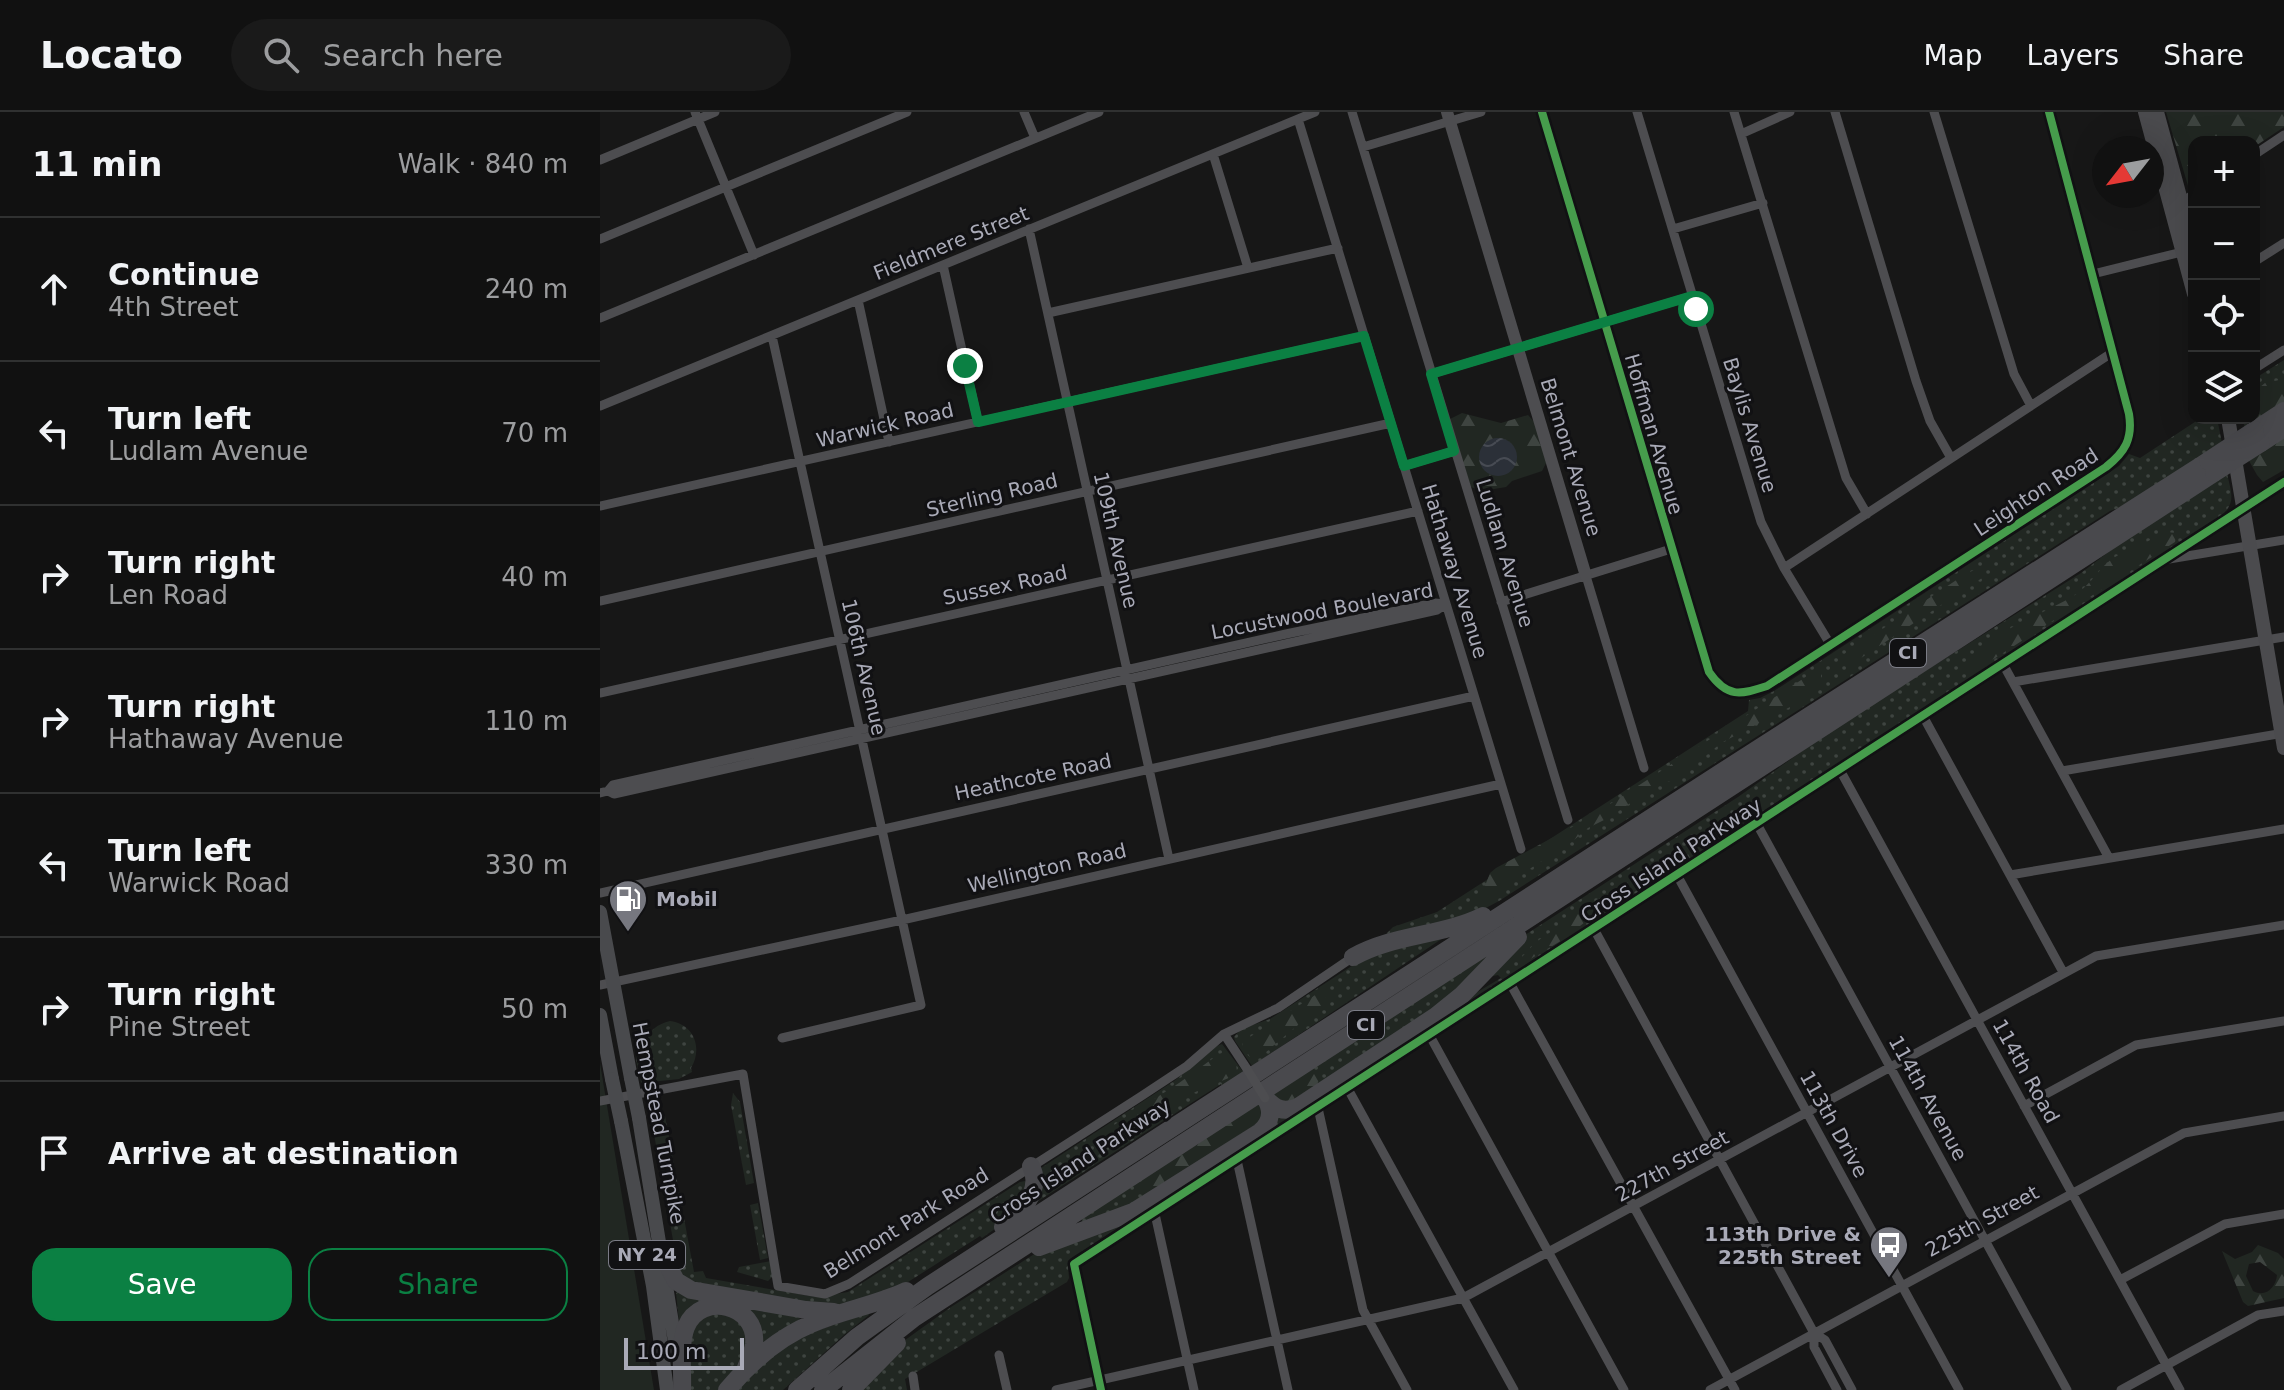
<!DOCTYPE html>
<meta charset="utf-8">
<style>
:root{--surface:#111;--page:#1a1a1a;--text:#f1f3f6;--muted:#9c9d9f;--line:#303131;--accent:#0b8043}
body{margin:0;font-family:"DejaVu Sans",sans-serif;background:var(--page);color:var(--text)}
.controls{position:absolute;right:24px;top:24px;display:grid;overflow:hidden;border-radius:16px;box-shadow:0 8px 32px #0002}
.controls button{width:72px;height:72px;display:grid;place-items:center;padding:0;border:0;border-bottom:2px solid var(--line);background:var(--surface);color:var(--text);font:40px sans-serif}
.compass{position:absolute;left:1492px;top:24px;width:72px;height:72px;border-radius:50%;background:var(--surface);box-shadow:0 8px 32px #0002;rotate:239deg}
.scale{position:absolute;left:24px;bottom:20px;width:120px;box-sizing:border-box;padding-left:8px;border:4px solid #a9aab7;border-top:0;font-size:22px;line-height:28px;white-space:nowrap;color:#a9aab7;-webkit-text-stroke:6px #111113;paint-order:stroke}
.stop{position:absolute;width:24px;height:24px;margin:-18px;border:6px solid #0b8043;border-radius:50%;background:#fff}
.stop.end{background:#0b8043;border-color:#fff;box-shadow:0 2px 8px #0008}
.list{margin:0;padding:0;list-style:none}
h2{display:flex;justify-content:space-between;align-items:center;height:104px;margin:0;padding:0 32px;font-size:34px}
h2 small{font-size:26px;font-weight:400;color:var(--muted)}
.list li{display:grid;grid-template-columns:52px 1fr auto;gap:24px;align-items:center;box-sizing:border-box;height:144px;padding:0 32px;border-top:2px solid var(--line)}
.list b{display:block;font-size:30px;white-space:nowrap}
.list p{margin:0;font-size:26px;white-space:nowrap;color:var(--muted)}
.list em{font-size:26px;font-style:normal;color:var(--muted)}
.actions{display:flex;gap:16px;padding:24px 32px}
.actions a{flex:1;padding:18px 0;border:2px solid var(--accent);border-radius:24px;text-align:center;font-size:28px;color:var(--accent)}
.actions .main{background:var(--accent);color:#fff}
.icon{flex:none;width:44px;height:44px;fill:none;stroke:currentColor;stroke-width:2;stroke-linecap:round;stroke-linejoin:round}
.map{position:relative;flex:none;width:1684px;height:1278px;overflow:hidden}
header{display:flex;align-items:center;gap:48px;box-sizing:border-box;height:112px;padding:0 40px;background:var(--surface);border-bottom:2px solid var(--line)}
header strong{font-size:38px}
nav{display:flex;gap:44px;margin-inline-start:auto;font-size:28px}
.search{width:560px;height:72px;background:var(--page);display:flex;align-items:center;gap:20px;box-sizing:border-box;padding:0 28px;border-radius:44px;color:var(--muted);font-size:30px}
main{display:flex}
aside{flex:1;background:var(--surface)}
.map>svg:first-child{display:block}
.grass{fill:url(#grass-dots)}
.forest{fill:url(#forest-firs);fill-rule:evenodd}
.pitch{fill:#212722}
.water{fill:url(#water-waves)}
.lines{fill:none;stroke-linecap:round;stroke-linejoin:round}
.minor{stroke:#4d4d50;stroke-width:9}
.tertiary{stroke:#4d4d50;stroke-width:12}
.secondary{stroke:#4b4b4e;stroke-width:14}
.primary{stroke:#494a4d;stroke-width:14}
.motorway{stroke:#49494d;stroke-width:18}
.minor-bridge{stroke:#4d4d50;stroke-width:9}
.primary-bridge{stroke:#494a4d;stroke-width:14}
.motorway-bridge{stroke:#49494d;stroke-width:18}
.cycleway-casing{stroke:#111113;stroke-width:13}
.cycleway{stroke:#469c4c;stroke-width:8}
.route{stroke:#0b8043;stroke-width:10}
.labels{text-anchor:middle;stroke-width:6;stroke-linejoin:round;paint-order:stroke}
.shield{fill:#111113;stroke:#7b7c86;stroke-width:2}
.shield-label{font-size:18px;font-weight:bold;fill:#a9aab7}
.street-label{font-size:20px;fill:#a9aab7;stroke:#111113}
.poi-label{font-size:20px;font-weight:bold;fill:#a9aab7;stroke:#111113;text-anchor:start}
</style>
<header>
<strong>Locato</strong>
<div class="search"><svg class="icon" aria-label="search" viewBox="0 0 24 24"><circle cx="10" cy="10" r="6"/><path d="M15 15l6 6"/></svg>Search here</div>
<nav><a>Map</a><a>Layers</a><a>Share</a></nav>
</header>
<main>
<aside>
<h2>11 min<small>Walk · 840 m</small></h2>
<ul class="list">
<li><svg class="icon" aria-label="ahead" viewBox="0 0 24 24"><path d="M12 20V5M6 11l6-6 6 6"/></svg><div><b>Continue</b><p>4th Street</p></div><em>240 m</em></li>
<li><svg class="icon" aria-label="left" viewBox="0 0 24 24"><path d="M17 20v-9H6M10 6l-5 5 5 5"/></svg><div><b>Turn left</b><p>Ludlam Avenue</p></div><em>70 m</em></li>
<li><svg class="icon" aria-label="right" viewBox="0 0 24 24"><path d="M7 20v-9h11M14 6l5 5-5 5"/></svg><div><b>Turn right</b><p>Len Road</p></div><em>40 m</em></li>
<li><svg class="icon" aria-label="right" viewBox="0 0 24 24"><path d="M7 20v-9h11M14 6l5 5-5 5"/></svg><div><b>Turn right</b><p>Hathaway Avenue</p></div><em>110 m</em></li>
<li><svg class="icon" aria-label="left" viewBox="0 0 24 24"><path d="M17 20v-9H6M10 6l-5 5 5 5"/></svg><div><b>Turn left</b><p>Warwick Road</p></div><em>330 m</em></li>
<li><svg class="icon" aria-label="right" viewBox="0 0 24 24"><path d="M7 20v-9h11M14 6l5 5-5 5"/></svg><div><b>Turn right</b><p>Pine Street</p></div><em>50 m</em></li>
<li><svg class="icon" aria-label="arrive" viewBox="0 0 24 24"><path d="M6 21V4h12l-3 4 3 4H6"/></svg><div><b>Arrive at destination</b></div></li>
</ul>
<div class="actions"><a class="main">Save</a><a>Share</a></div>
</aside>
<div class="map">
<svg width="1684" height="1278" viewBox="0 0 1684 1278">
<defs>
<pattern id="grass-dots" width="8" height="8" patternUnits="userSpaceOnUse" patternTransform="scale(2)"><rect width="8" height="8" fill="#212722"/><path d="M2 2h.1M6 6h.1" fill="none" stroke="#3e4440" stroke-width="1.8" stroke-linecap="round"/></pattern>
<pattern id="forest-firs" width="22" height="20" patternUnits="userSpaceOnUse" patternTransform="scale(2)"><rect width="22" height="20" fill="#212722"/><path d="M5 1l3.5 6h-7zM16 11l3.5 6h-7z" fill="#3e4440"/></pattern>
<pattern id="water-waves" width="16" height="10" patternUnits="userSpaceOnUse" patternTransform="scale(2)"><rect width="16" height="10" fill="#2b3038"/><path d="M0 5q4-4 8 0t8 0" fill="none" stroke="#474b53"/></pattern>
</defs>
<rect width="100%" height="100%" fill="#171717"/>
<path class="grass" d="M1684,248v42l-39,26 -2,-10h11v-39z
M1601,306h16l5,25 -98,63 -14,5 -611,390 -32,17 -84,19 10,-10 44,-15 311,-201 1,-11 11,-2 14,-7 333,-217 12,-8 10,-12 11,4z
M1627,361c4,20 10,29 -7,44l-781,506 -364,233 -7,11 1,11 -2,4 -162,97 2,11h-50l44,-47 50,-36 88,-56 76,-27 160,-111 226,-135 -3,-3 -10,2 37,-42 213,-138 95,-68 248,-156 63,-48z
M843,826l-191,128 -17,-25 -1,-4 7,-8 29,-10 105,-68z
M894,837l-36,43 -140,94 -38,2z
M70,909c24,3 33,27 21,47l1,4 -13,7 -38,4 -5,-23 4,-18 3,1c5,-12 15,-19 27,-22z
M622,932l22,29 -21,14 -2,-3 -192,123 12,-39 133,-87c16,-11 31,-31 48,-37z
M133,981l7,9 14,81 -8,2 -15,-80z
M661,988l-129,106 -52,19 4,-10 99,-64 3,2z
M57,992l4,12h4l29,156 9,-1 3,7 110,19 32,-5 172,-110 5,-1 2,3 -21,37 -24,17 -2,-2 -72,46 -20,9 -54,17 -154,-29 -31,-173z
M158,1091l10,55 -8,2 -10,-55z
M171,1149l2,15 -5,5 -31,-9 2,-5z
M79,1179l122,22 -2,8 -37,27 -26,-43 -57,16 -3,-28z
M106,1199l34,7 10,32 -30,40h-29l-6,-51z
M268,1201l1,2 -25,20 -61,55h-49l53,-49z"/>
<path class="forest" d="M1566,0h118v15l-30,20v-5h-60v44l-5,3z
M1684,267v23l-39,26 -2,-10h11v-26l11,-9z
M862,301l39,10 27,-8 8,9 11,37 -5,10 -30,10 -6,6 -24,4 -11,-4c-9,-22 -15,-45 -21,-68z
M1684,324v34l-21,12 -6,-7 -9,-16z
M1565,420l12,1 -2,9 -206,133 -11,-3c28,-40 77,-53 117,-77 16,-10 25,-29 40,-38 16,-9 34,-15 50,-25z
M1382,454l4,5 -4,7 -130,86h-14l2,-7 124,-82z
M1215,559l6,3v8l-8,13 -92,48 -38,32 -33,15 -42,28 -20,10 -15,13 -53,34 -20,22 -14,6 -7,-2 11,-28 6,-5 91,-49z
M1122,705h15l5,4 -76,53 -69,39 -38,29 -32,19 -7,-2 16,-17 76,-52 64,-31 17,-21z
M723,878l4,5 -4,9 -63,53h-10l-6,-5 -2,-10z
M627,940l9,12 1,8 -6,5 -38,16 -31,22 -18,6 -31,21 -15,3 -1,-9 82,-53 40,-29z
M706,959l14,1c3,16 -26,34 -38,30 -4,-2 -7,-5 -11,-8z
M661,988v23l-112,69 -7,-1 -1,-8z
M1658,1133l20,8 6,6v39l-36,8 -5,-4 -21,-51 13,8 17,-7zM1660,1150l17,13c-1,12 -11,23 -24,16l-7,-15 3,-12z"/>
<path class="pitch" d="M0,951l54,327h-54z"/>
<path class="water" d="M879 345a19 19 0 1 1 38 0a19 19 0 1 1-38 0Z"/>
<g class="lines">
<path class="minor" d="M95,0l59,143
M424,0l11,26
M752,0l216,708
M942,0l167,560c18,26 31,23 58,14l339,-219c19,-15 27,-28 23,-53l-80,-302
M1037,0l124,410 23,46 46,76
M1134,0l112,366 21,36
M1235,0l81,269 14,40 21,37
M1334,0l80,262 17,32
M698,7l223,730
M1141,22l49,-22
M763,35l118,-35
M613,42l35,114
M1654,43l30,-20
M0,48l115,-48
M1582,90l12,-8
M429,117l140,630
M1073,117l90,-26
M0,127l307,-127
M1654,150l30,-19
M343,153l35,157
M1493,162l89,-22
M258,188l31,142
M448,201l290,-65
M0,206l499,-206
M172,224l149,669 -139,33
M1654,257l30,-19
M831,262l261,-78
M0,294l715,-294
M804,354l50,-15
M0,394l764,-170
M1569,447l115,-19
M1184,456l329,-216
M986,464l58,192
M0,489l791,-178
M901,490l170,-53
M1403,552l106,194
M1413,570l271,-45
M0,581l818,-182
M1323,604l140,256
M1240,658l340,620
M1462,659l222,-38
M8,679l6,3 823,-184 9,-6
M0,681l8,-2 5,-6 673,-151 149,-31 11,1
M1157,712l310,566
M1077,763l282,515
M1410,763l274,-46
M0,781l874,-197
M994,817l220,404
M910,871l225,407
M0,873l302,-65 599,-136
M624,922l23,35
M830,924l194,354
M748,977l166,301
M0,989l143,-27 35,212 47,8 24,-10 291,-187 47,-31 37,-32 54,-26 75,-51
M1424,994l112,-61 148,-24
M718,996l45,202 44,80
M637,1048l51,230
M555,1102l39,176
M1520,1168l105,-56 59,-10
M399,1243l8,35
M313,1264l2,14
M456,1278l407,-92 633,-342 188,-31
M501,1278l-27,-126 1210,-782
M1110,1278l474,-257 100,-17
M1237,1278l-23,-43v-14l11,7 27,50
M1521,1278l137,-75 26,-4"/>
<path class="tertiary" d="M847,0l139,464"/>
<path class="secondary" d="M1545,0l49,182
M1557,0l37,136
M1628,306l56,330"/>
<path class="primary" d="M0,800l31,166
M0,903l12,64
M39,1006l38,236
M21,1009l32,165 14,104"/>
<path class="motorway" d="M1655,318l29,-19
M1661,331l23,-15
M753,845c41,-23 89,-21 130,-41
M665,986c11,11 18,15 33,9l138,-91 26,-21 56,-58
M403,1115c18,-14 40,-37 28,-61
M439,1135l94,-35 127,-80c11,-9 13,-22 5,-34
M62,1142l14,27 15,9 115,20 28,2
M82,1278c1,-19 -3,-45 4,-63 15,-36 72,-23 68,17 -1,8 -5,16 -8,24
M127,1278c23,-27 50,-52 84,-66 32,-14 62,-18 95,-33
M197,1278l60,-53 71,-51 800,-518 480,-307
M223,1278l91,-72 1300,-845
M251,1278l46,-47"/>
<path class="minor-bridge" d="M647,957l18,29"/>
<path class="primary-bridge" d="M31,966l8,40
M12,967l9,42"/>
<path class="motorway-bridge" d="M1608,349l47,-31
M1614,361l47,-30"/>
<defs>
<path id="cycleway" d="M942,0l167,560c18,26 31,23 58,14l339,-219c19,-15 27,-28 23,-53l-80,-302
M501,1278l-27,-126 1210,-782"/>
</defs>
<use href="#cycleway" class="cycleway-casing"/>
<use href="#cycleway" class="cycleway"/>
</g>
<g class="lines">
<path class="route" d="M365,254l13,56 386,-86 40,130 50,-15 -23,-77 261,-78 4,13"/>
</g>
<defs>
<symbol id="fuel-pin" viewBox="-11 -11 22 30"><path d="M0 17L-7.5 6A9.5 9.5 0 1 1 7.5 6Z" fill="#76777f" stroke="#111113"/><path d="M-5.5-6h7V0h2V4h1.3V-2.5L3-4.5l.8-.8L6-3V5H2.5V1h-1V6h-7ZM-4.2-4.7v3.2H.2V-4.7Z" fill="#fff"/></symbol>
<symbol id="bus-pin" viewBox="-11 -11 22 30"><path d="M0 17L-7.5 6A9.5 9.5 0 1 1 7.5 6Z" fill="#76777f" stroke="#111113"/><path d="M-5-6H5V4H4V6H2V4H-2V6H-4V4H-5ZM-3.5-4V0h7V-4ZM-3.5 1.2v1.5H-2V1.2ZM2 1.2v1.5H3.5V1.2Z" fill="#fff"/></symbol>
</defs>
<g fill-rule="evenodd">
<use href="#fuel-pin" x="6" y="765" width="44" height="60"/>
<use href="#bus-pin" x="1267" y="1111" width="44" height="60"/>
</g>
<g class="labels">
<g class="shield">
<rect x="1290" y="527" width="36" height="28" rx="6"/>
<rect x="748" y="899" width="36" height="28" rx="6"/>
<rect x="9" y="1129" width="76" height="28" rx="6"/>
</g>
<g class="shield-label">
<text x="1308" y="547">CI</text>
<text x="766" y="919">CI</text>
<text x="47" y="1149">NY 24</text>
</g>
<g class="street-label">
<text transform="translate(351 131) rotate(-22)" y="7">Fieldmere Street</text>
<text transform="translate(285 313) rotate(-13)" y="7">Warwick Road</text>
<text transform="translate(1150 313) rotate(73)" y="7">Baylis Avenue</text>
<text transform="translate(1054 322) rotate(74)" y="7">Hoffman Avenue</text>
<text transform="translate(971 345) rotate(73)" y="7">Belmont Avenue</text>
<text transform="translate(1436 380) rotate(-33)" y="7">Leighton Road</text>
<text transform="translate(392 383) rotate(-13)" y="7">Sterling Road</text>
<text transform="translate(516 428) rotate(77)" y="7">109th Avenue</text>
<text transform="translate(905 441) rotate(73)" y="7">Ludlam Avenue</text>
<text transform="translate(855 459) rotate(73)" y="7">Hathaway Avenue</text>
<text transform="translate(405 473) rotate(-12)" y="7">Sussex Road</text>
<text transform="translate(722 499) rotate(-11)" y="7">Locustwood Boulevard</text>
<text transform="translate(264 555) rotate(77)" y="7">106th Avenue</text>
<text transform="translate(433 665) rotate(-12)" y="7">Heathcote Road</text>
<text transform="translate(1071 748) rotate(-33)" y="7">Cross Island Parkway</text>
<text transform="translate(447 756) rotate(-13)" y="7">Wellington Road</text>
<text transform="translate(1426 959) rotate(61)" y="7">114th Road</text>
<text transform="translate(1328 986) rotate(61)" y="7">114th Avenue</text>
<text transform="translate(59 1011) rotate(79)" y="7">Hempstead Turnpike</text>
<text transform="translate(1234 1012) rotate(61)" y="7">113th Drive</text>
<text transform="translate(480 1049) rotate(-33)" y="7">Cross Island Parkway</text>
<text transform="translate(1072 1054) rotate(-29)" y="7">227th Street</text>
<text transform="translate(1382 1109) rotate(-29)" y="7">225th Street</text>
<text transform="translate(306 1111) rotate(-32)" y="7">Belmont Park Road</text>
</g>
<g class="poi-label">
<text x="56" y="794">Mobil</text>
<text x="1261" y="1129" text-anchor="end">113th Drive &amp;<tspan x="1261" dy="23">225th Street</tspan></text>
</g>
</g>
</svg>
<div class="controls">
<button>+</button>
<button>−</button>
<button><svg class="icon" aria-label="locate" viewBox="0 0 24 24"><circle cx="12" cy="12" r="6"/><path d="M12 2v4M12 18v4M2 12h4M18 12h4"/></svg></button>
<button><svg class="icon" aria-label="layers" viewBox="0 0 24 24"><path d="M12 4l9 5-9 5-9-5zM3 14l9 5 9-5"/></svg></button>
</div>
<svg class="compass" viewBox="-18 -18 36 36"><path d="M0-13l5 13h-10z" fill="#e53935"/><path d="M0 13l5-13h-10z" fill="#9c9d9f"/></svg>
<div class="scale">100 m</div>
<div class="stop" style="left:1096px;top:197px"></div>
<div class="stop end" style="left:365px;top:254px"></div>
</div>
</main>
